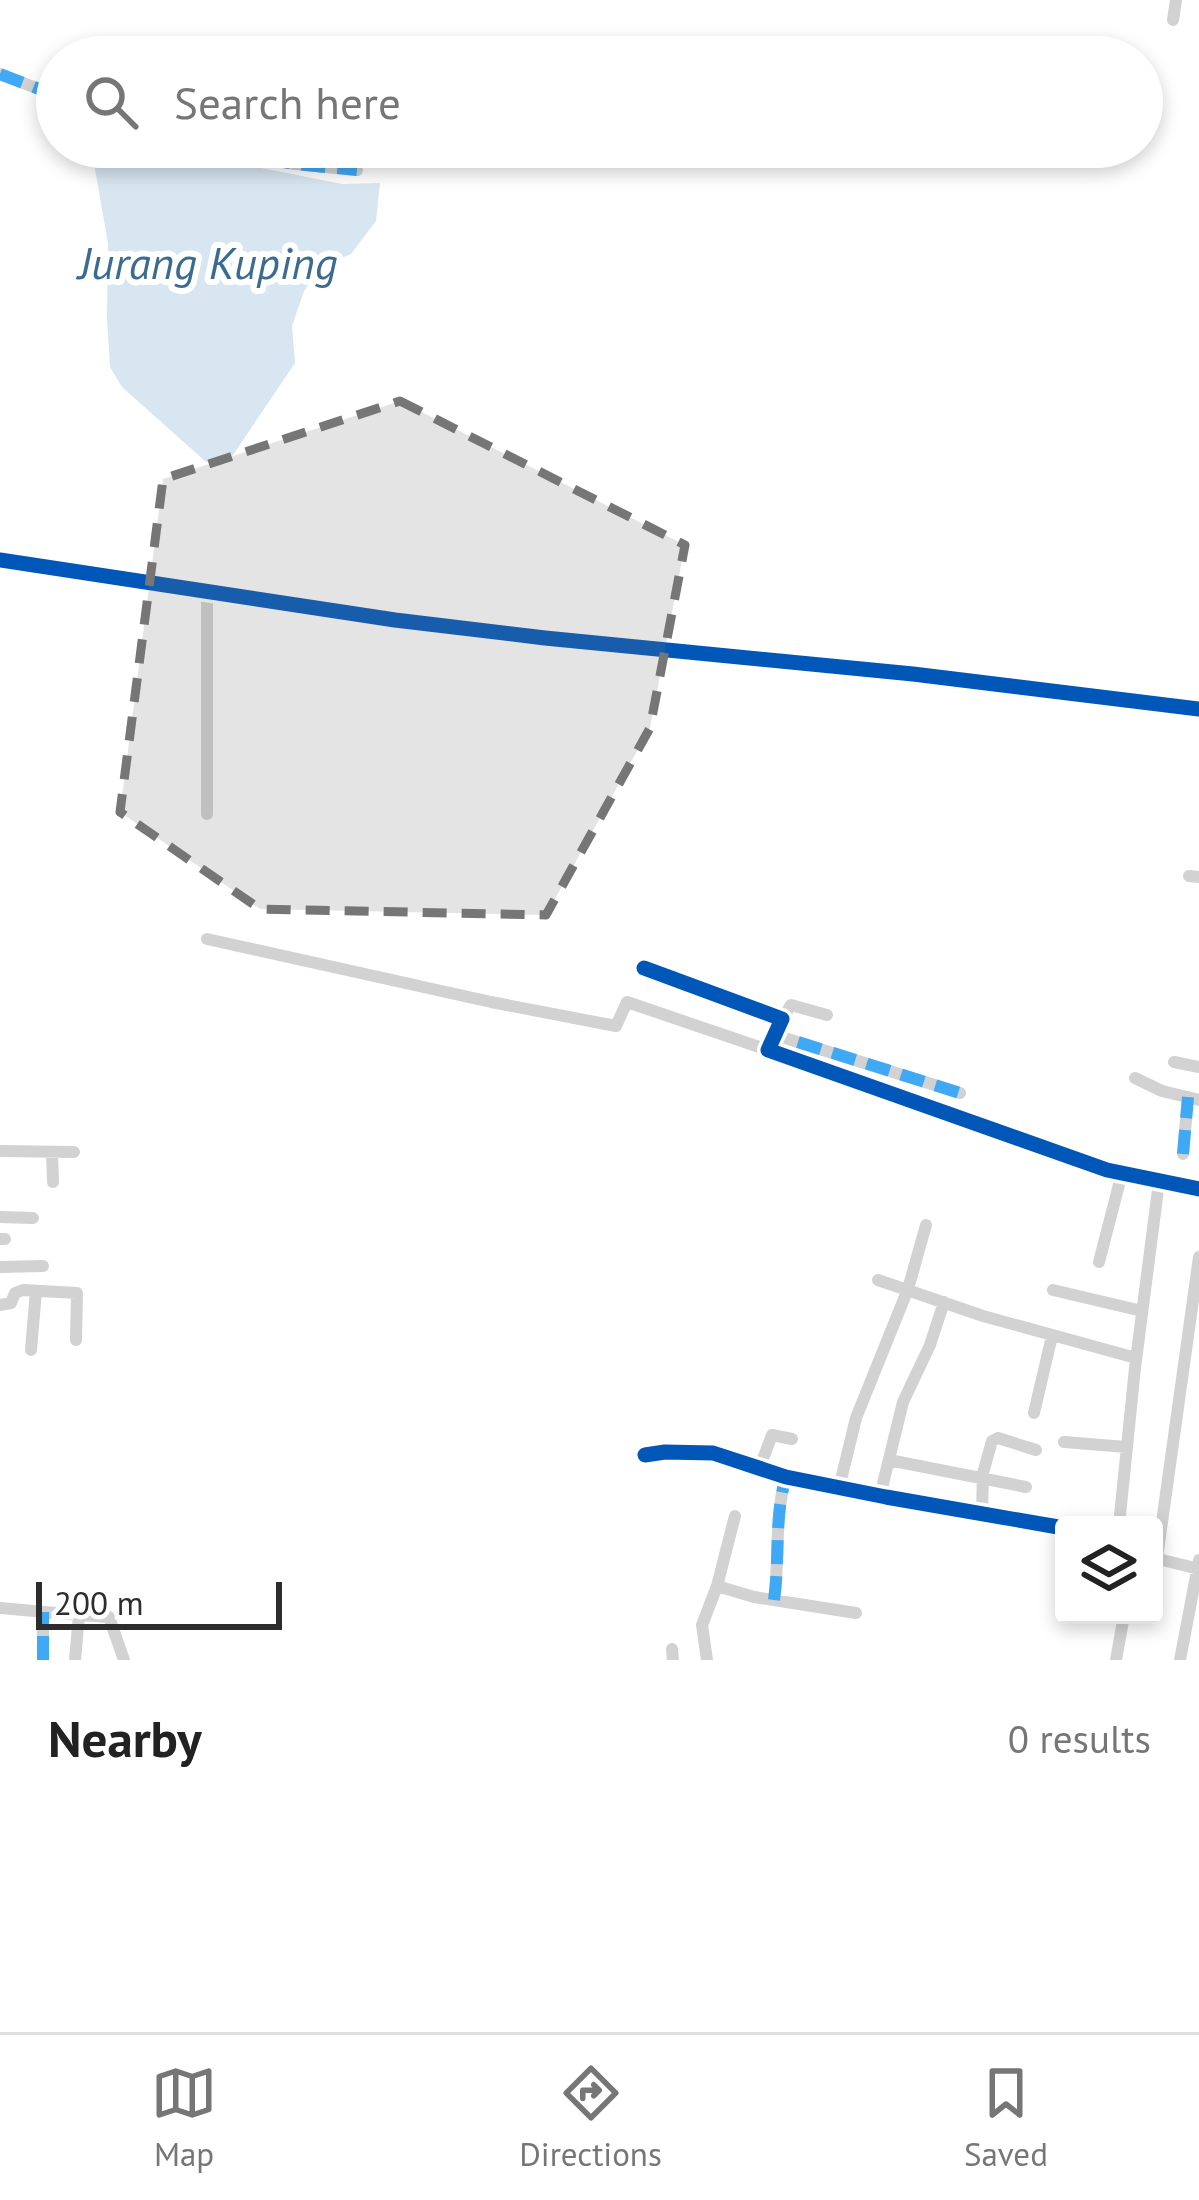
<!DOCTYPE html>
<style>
:root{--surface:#fff;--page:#f2f2f2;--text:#222;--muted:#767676;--line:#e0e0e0;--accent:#767676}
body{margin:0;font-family:"PT Sans",sans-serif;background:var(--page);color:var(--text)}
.controls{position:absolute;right:36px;bottom:36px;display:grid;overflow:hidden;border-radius:12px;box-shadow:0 6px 18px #0003}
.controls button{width:108px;height:108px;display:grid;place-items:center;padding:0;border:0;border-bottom:3px solid var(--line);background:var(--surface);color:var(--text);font:60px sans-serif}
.scale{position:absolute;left:36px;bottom:30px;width:246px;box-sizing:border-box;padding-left:12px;border:6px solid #2d2d2d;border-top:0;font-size:33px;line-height:42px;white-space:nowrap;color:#2d2d2d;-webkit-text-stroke:9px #fff;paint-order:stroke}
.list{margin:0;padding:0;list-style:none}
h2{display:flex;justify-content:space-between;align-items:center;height:156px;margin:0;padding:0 48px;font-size:51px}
h2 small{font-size:39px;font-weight:400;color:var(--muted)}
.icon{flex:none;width:66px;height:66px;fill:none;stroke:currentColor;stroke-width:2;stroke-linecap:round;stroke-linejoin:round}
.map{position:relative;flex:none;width:1199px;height:1660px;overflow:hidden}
.search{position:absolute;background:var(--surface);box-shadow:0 6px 18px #0003;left:36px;right:36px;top:36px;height:132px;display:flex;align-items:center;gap:30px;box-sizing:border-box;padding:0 42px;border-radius:66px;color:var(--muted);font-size:45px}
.sheet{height:372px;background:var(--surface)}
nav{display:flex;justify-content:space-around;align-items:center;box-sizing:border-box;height:168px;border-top:3px solid var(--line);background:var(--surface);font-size:33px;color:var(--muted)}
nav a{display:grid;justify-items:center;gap:6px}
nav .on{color:var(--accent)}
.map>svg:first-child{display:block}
.water{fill:#d7e6f1}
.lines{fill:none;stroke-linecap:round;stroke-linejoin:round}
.minor{stroke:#d2d2d2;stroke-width:12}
.quiet{stroke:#3fa9f5;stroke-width:12;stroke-dasharray:24 12;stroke-linecap:butt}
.cycleway-casing{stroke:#fff;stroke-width:22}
.cycleway{stroke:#0057b8;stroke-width:15}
.marked{fill:#767676;fill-opacity:0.2;stroke:#767676;stroke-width:9;stroke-dasharray:24 15;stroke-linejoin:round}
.labels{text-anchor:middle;stroke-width:12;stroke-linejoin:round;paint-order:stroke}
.water-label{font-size:45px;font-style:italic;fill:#3a6b90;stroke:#fff}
</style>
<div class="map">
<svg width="1199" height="1660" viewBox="0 0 1199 1660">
<rect width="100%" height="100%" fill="#fff"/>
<path class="water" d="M91,147h64l187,37 38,-1 -4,38 -25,33 -30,13 -17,24 -12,35 3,37 -64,95 -25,4 -84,-75 -12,-20 -3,-48 1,-76z"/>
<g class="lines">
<path class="minor" d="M1173,20l3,-20
M0,74l57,22
M195,147l100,17 62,6
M0,560l395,60 150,18 368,36 286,35
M207,814v-221
M1189,876l10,1
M207,939l284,63 125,24 11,-24 141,48
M644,968l138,51 -14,31 339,120 92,19
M782,1019l9,-14 36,10
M775,1035l185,58
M1174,1062l25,5
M1135,1078l27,13 37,9
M0,1151l74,1
M52,1152l1,30
M1183,1154l5,-57
M0,1217l33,1
M0,1239h5
M1099,1262l23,-89
M0,1267l43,-1
M878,1280l105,36 153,42
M1053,1290l89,21
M0,1305l11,-2 4,-10 8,-3 54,3 -1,47
M31,1350l5,-59
M1034,1413l18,-77
M1064,1442l62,5
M645,1455l20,-3 48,1 73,24 100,20 178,31
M889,1460l137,27
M760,1467l12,-32 20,4
M839,1488l17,-70 52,-129 18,-64
M880,1496l23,-94 27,-57 14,-43
M982,1513l1,-40 9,-32 6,-3 38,12
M1119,1525l16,-157 24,-186
M1154,1558l45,11
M1157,1558l42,-301
M717,1586l37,11 102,16
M774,1600c6,-41 0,-84 12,-123
M0,1608l79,7 -4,45
M79,1615l30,2 15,43
M672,1649l1,11
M43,1660v-48
M707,1660l-5,-35 15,-39 18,-70
M1116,1660l8,-45
M1180,1660l19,-100"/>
<path class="quiet" d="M0,74l57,22
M195,147l100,17 62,6
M798,1042l162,51
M1183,1154l5,-57
M774,1600c6,-41 0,-84 12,-123
M43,1660v-48"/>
<defs>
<path id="cycleway" d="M0,560l395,60 150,18 368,36 286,35
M644,968l138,51 -14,31 339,120 92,19
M645,1455l20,-3 48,1 73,24 100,20 178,31"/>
</defs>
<use href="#cycleway" class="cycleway-casing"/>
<use href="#cycleway" class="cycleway"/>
</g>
<path class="marked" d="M400,401l285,144 -35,183 -104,187 -286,-6 -140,-97 43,-333z"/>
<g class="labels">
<g class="water-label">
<text x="208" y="279">Jurang Kuping</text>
</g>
</g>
</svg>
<div class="controls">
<button><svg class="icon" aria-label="layers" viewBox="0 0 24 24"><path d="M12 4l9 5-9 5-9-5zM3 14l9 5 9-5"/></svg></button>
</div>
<div class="scale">200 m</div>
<div class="search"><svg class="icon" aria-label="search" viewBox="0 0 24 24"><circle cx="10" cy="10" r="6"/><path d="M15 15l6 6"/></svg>Search here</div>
</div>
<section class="sheet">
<h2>Nearby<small>0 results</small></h2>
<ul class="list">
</ul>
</section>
<nav>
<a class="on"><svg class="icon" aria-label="map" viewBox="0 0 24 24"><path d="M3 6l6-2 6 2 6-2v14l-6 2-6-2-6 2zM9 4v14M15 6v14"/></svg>Map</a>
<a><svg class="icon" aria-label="directions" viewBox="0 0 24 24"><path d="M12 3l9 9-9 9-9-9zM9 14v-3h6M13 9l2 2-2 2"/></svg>Directions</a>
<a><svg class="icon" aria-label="saved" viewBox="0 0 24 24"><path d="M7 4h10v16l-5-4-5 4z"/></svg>Saved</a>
</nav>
